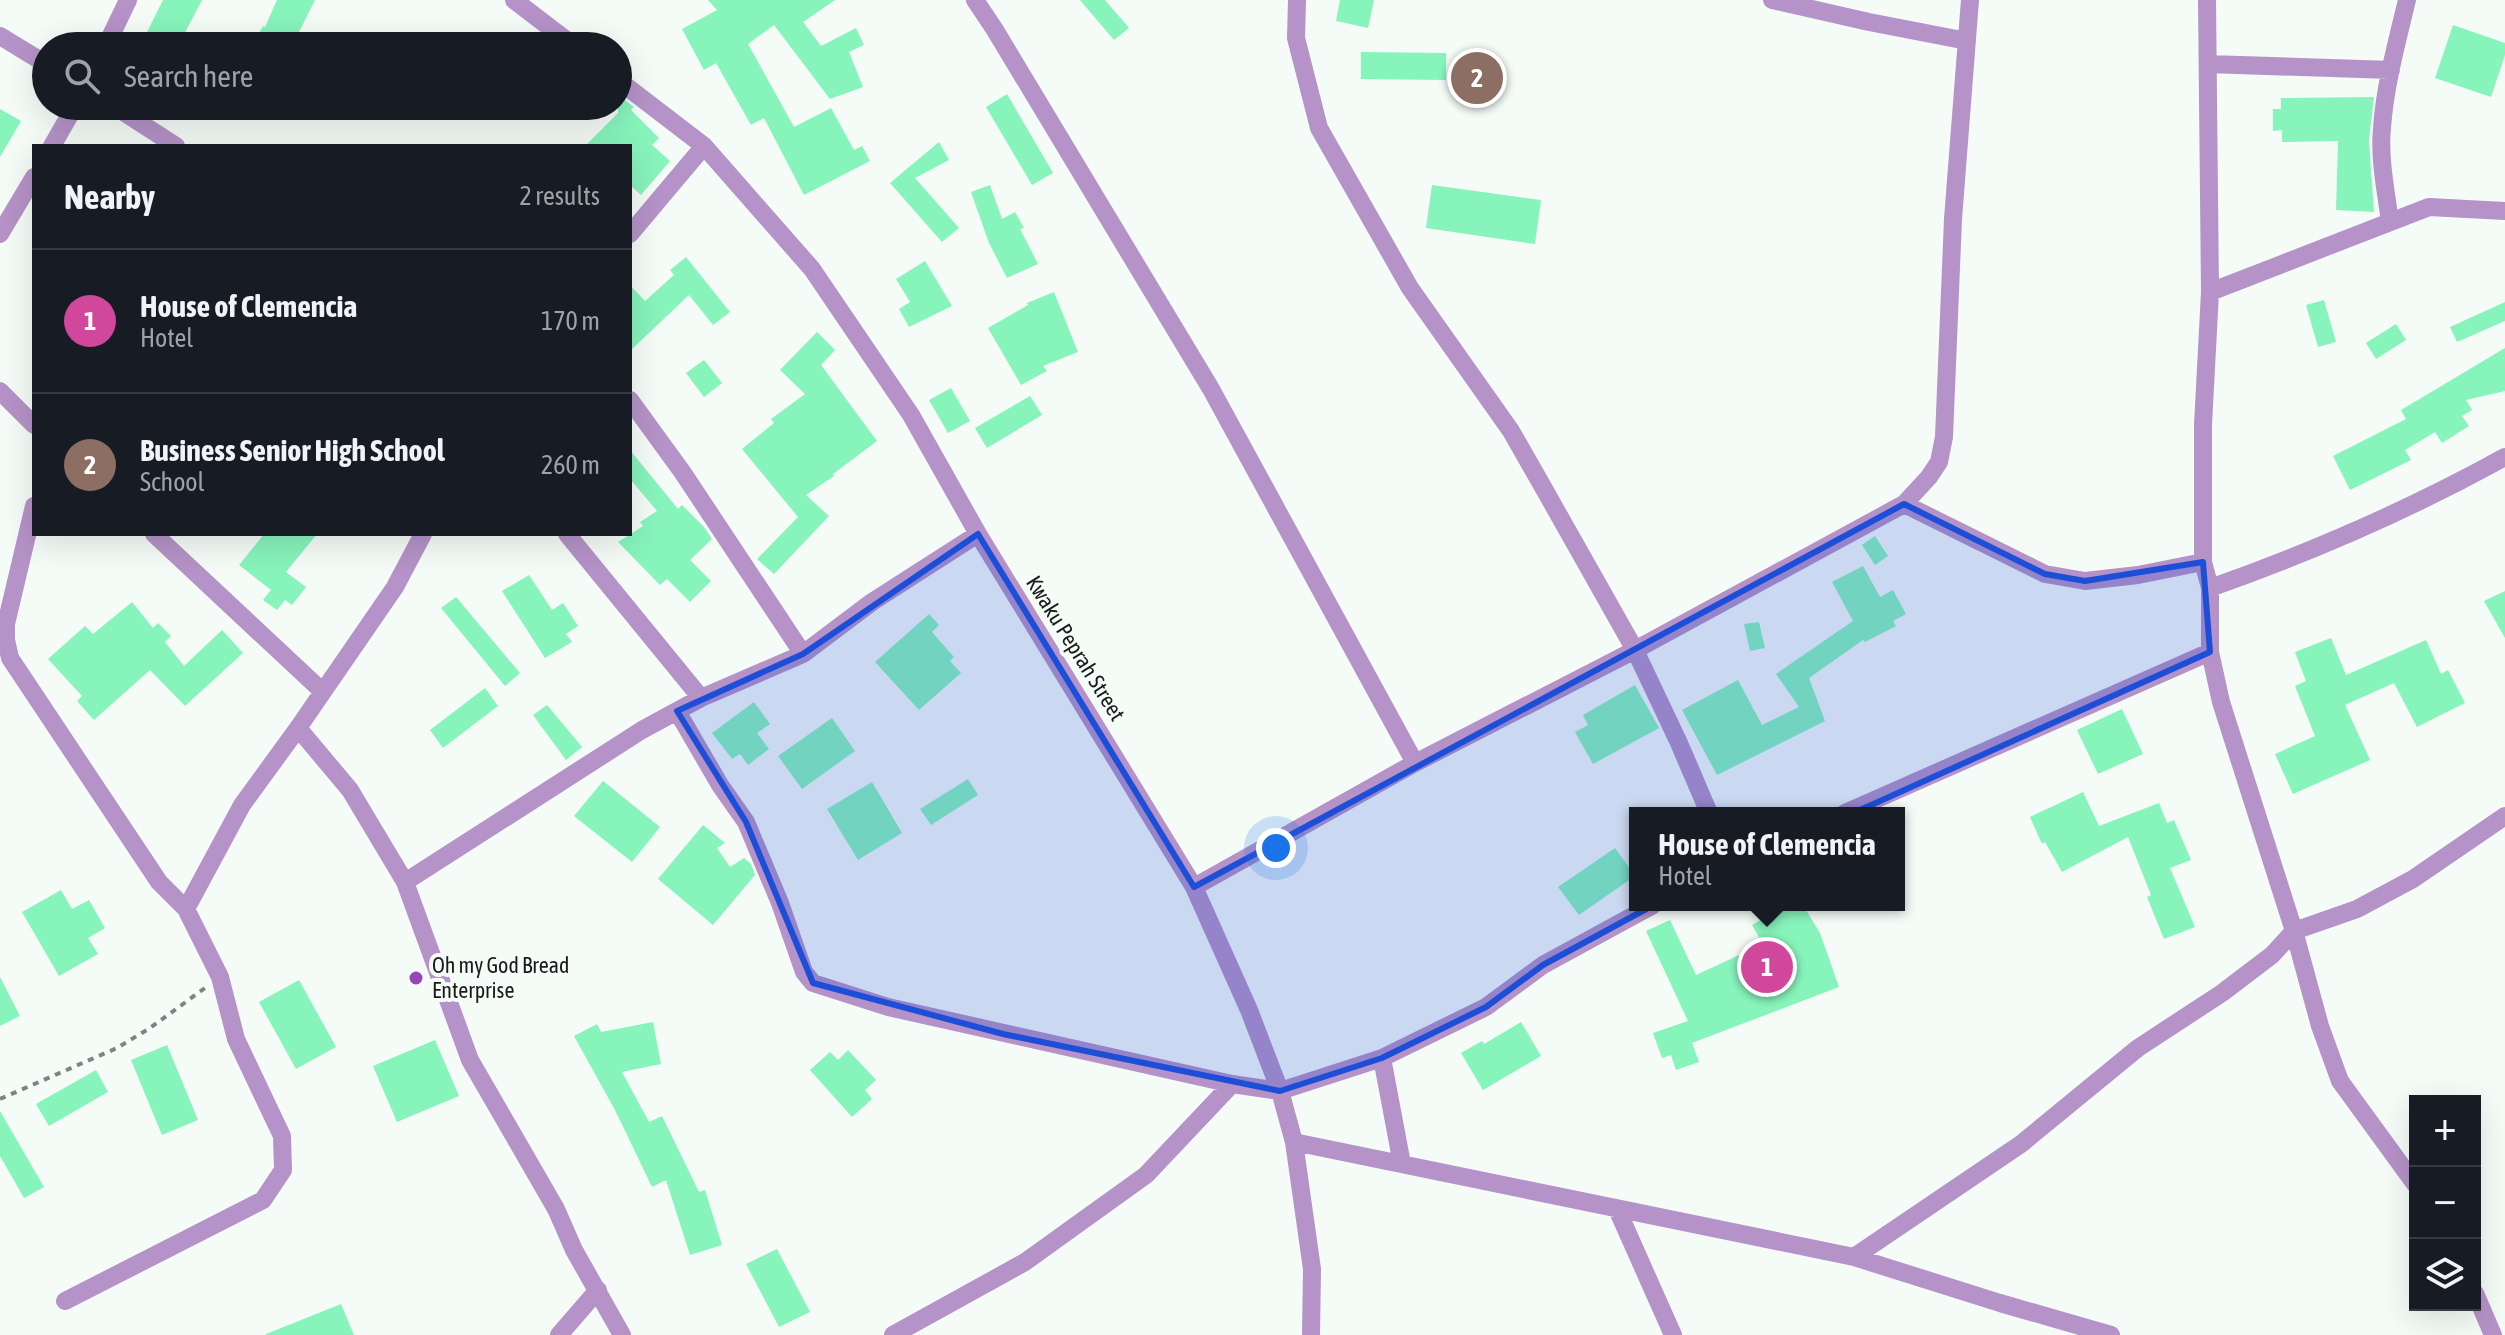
<!DOCTYPE html>
<meta charset="utf-8">
<style>
:root{--surface:#171b24;--page:#20242c;--text:#f1f3f6;--muted:#9ea1a6;--line:#363941;--accent:#9547b7}
body{margin:0;font-family:"Asap Condensed",sans-serif;background:var(--page);color:var(--text)}
.controls{position:absolute;right:24px;bottom:24px;display:grid;overflow:hidden;border-radius:0px;box-shadow:0 8px 32px #0002}
.controls button{width:72px;height:72px;display:grid;place-items:center;padding:0;border:0;border-bottom:2px solid var(--line);background:var(--surface);color:var(--text);font:40px sans-serif}
.you{position:absolute;left:1276px;top:848px;width:28px;height:28px;margin:-20px;border:6px solid #fff;border-radius:50%;background:#1a73e8;box-shadow:0 0 0 12px #1a73e833}
.badge{display:grid;place-items:center;width:52px;height:52px;border-radius:50%;background:var(--accent);color:#fff;font-size:26px;font-weight:700}
.pin{position:absolute;translate:-50% -50%;border:4px solid #fff;box-shadow:0 2px 8px #0006}
.popup{position:absolute;left:1629px;top:807px;width:276px;height:104px;box-sizing:border-box;display:grid;place-content:center;border-radius:0px;background:var(--surface);filter:drop-shadow(0 2px 6px #0005);font-size:26px;white-space:nowrap;color:var(--muted)}
.popup b{font-size:30px;color:var(--text)}
.popup::after{content:'';position:absolute;left:50%;top:100%;margin-left:-16px;border:16px solid transparent;border-top-color:var(--surface)}
.list{margin:0;padding:0;list-style:none}
h2{display:flex;justify-content:space-between;align-items:center;height:104px;margin:0;padding:0 32px;font-size:34px}
h2 small{font-size:26px;font-weight:400;color:var(--muted)}
.list li{display:grid;grid-template-columns:52px 1fr auto;gap:24px;align-items:center;box-sizing:border-box;height:144px;padding:0 32px;border-top:2px solid var(--line)}
.list b{display:block;font-size:30px;white-space:nowrap}
.list p{margin:0;font-size:26px;white-space:nowrap;color:var(--muted)}
.list em{font-size:26px;font-style:normal;color:var(--muted)}
.icon{flex:none;width:44px;height:44px;fill:none;stroke:currentColor;stroke-width:2;stroke-linecap:round;stroke-linejoin:round}
.map{position:relative;flex:none;width:2505px;height:1335px;overflow:hidden}
.search{position:absolute;background:var(--surface);box-shadow:0 8px 32px #0002;left:32px;top:32px;width:600px;height:88px;display:flex;align-items:center;gap:20px;box-sizing:border-box;padding:0 28px;border-radius:44px;color:var(--muted);font-size:30px}
.panel{position:absolute;background:var(--surface);box-shadow:0 8px 32px #0002;left:32px;top:144px;width:600px;height:392px;border-radius:0px}
.map>svg:first-child{display:block}
.building{fill:#87f4bc}
.lines{fill:none;stroke-linecap:round;stroke-linejoin:round}
.path{stroke:#7f8381;stroke-width:4;stroke-dasharray:6 6;stroke-linecap:butt}
.street{stroke:#b592c7;stroke-width:18}
.marked{fill:#1d4ed8;fill-opacity:0.2;stroke:#1d4ed8;stroke-width:6;stroke-linejoin:round}
.poi-dot{fill:#9547b7;stroke:#f5fcf8;stroke-width:3}
.labels{text-anchor:middle;stroke-width:8;stroke-linejoin:round;paint-order:stroke}
.street-label{font-size:22px;fill:#191b1a;stroke:#f5fcf8}
.poi-label{font-size:22px;fill:#191b1a;stroke:#f5fcf8;text-anchor:start}
</style>
<div class="map">
<svg width="2505" height="1335" viewBox="0 0 2505 1335">
<rect width="100%" height="100%" fill="#f5fcf8"/>
<path class="building" d="M163,0h39l-24,46h-38z
M277,0h38l-23,46h-40l11,-20 2,1z
M708,0h127l-32,22 18,24 35,-18 8,17 -15,7 14,35 -33,12 -56,-74 -26,19 46,83 37,-19 23,42 8,-4 8,15 -66,34 -40,-77 -13,7 -35,-62 -12,7 -22,-41 35,-19z
M1080,0h25l24,28 -15,12z
M1340,0h34l-6,28 -32,-7z
M2453,25l52,18v12l-14,42 -56,-19z
M1361,52l85,1v27l-85,-1z
M1007,94l46,79 -21,12 -46,-78z
M618,95l16,12 -3,3 28,28 -7,7 18,16 -29,34 -11,-10v-39h-45l33,-33z
M2374,97l-5,43 5,72 -38,-2 2,-69 -56,1v-12l-9,1v-22h8v-11z
M0,109l21,12 -21,36z
M939,142l10,18 -34,18 44,50 -17,14 -52,-59z
M990,185l12,34 13,-7 9,16 -4,1 18,35 -31,14 -18,-35 -18,-51z
M1432,185l109,15 -6,44 -109,-16z
M686,257l44,55 -17,13 -24,-30 -59,56v-66l15,16 29,-26 -4,-5z
M925,261l27,45 -43,21 -10,-18 11,-7 -14,-23z
M1054,292l24,60 -35,14 4,5 -26,14 -33,-57 40,-23 -1,-2z
M2324,300l12,42 -18,5 -12,-42z
M2505,302v19l-48,21 -7,-15z
M2396,324l10,16 -30,19 -10,-16z
M817,332l18,18 -14,15 56,76 -44,33 1,2 -28,19 23,21 -55,58 -17,-15 41,-42 -56,-68 32,-26 -3,-4 34,-25 -25,-24z
M2505,348v43l-39,9 6,10 -10,6 7,10 -27,17 -7,-11 -30,18 6,10 -61,30 -17,-34 73,-37 -5,-9z
M704,360l18,23 -18,14 -18,-24z
M951,388l19,33 -22,12 -19,-33z
M1030,396l12,19 -55,33 -12,-20z
M630,450l48,59 4,-4 22,22 8,12 -22,21 21,21 -21,21 -23,-23 -7,6 -42,-43 25,-16 -3,-4 17,-11 -27,-32z
M264,534h53l-31,38 20,15 -14,18 -7,-5 -8,10 -14,-10 8,-10 -32,-25z
M1875,536l13,20 -13,9 -13,-20z
M1863,566l17,31 13,-7 13,24 -13,7 3,5 -31,16 -2,-2 -54,38 16,43 -108,54 -35,-65 56,-30 24,45 37,-18 -23,-33 77,-53 -21,-39z
M529,575l23,35 11,-7 15,23 -12,8 6,8 -27,16 -43,-67z
M2505,591v47l-21,-37z
M456,597l64,76 -15,13 -64,-78z
M132,602l21,26 5,-5 13,13 -6,6 19,24 38,-36 21,23 -58,53 -35,-36 -56,50 -17,-19 5,-5 -34,-37 37,-33 8,8z
M929,614l10,11 -7,7 22,25 -4,4 11,12 -42,37 -44,-48z
M1759,622l6,26 -15,3 -6,-27z
M2331,638l15,37 80,-35 15,34 7,-4 17,33 -48,24 -23,-44 -49,22 25,55 -77,34 -18,-40 40,-18 -20,-50 11,-5 -11,-29z
M1635,685l24,43 -66,36 -18,-32 13,-7 -5,-10z
M485,688l13,18 -55,42 -13,-18z
M754,702l16,22 -13,9 12,16 -21,16 -8,-11 -8,5 -20,-26z
M547,705l35,42 -16,13 -33,-45z
M2122,709l21,45 -45,20 -21,-44z
M832,718l23,33 -53,38 -24,-33z
M968,779l10,16 -47,30 -11,-16z
M603,781l57,46 -28,35 -58,-46z
M872,782l30,51 -44,27 -31,-51z
M2083,792l16,34 60,-23 8,20 7,-3 17,40 -21,8 25,59 -31,12 -17,-42 4,-2 -23,-58 -66,35 -17,-30 -3,2 -12,-27z
M703,825l22,18 -8,5 13,19 14,-9 7,6 4,11 -42,50 -55,-46z
M1615,848l20,28 -56,39 -21,-28z
M61,890l11,19 17,-9 16,28 -17,10 10,16 -39,22 -37,-64z
M1787,905h16l17,28 19,54 -147,56 7,19 -23,8 -5,-15 -9,3 -9,-25 35,-12 -42,-90 24,-11 26,55 67,-31 -11,-19z
M0,977l20,39 -20,10z
M299,980l37,67 -40,22 -37,-67z
M653,1022l8,42 -39,8 27,50 13,-6 37,76 6,-2 17,55 -32,10 -24,-75 -14,7 -37,-77 -41,-74 23,-12 4,8z
M1521,1022l20,34 -58,34 -22,-37 21,-12 2,3z
M435,1040l24,56 -62,26 -24,-56z
M167,1045l31,75 -36,15 -31,-75z
M848,1050l28,30 -11,10 7,9 -20,18 -42,-47 20,-18 8,8z
M96,1070l12,22 -59,34 -13,-22z
M0,1111l44,76 -20,11 -24,-42z
M777,1249l33,63 -31,15 -33,-63z
M341,1304l13,31h-88v-1z"/>
<g class="lines">
<path class="path" d="M0,1099l117,-51 33,-20 55,-40"/>
<path class="street" d="M514,0l60,46
M975,0l20,30 216,359 204,374
M1297,0l-1,38 23,90 91,160 101,143 32,56 92,163 44,93 30,70
M1772,0l97,22 98,19
M2207,0l3,292 -7,133v137l7,26v64l11,50 73,229 26,95 20,55 75,103
M0,36l46,28
M106,46l22,-46
M2208,64l183,6
M618,80l86,66 108,123 99,146 67,119 216,353 55,123 31,81 14,51 18,127 -1,66
M114,106l62,40
M52,146l23,-40
M2390,222c-4,-31 -11,-63 -8,-94 3,-43 15,-86 25,-128
M0,234l34,-57
M630,234l74,-88
M2210,292l219,-85 76,4
M0,391l34,34
M630,400l53,73 120,181 69,-52 106,-68
M1904,504l141,70 40,7 53,-6 65,-13
M34,506l-28,118v16l4,18 149,224 27,27 34,68 16,62 46,97 1,34 -20,30 -198,101
M154,534l168,157
M567,534l134,164
M2210,588c102,-36 201,-79 295,-131
M677,711l43,74 26,37 34,81 24,69 9,11 75,24 344,77 48,7 102,-33 104,-51 57,-42 110,-60
M298,728l52,62 55,92 65,178 86,149 18,41 48,85
M1845,813l365,-161
M405,882l237,-152 59,-32 102,-44
M1194,887l221,-124 220,-113 269,-146 25,-27 10,-15 5,-25 9,-218 17,-219
M186,909l56,-104 56,-77 97,-141 28,-53
M1382,1058l20,106
M1294,1142l560,115 146,46 111,32
M1617,1209l56,126
M1854,1257l167,-113 117,-96 84,-55 50,-38 22,-24 63,-22 56,-30 92,-63
M2475,1293l18,42
M559,1335l39,-45
M893,1335l132,-73 121,-87 86,-91"/>
</g>
<path class="marked" d="M1904,504l141,70 40,7 118,-19 7,90 -538,243 -129,70 -57,42 -104,51 -102,33 -277,-57 -190,-51 -67,-161 -69,-111 126,-57 175,-120 216,353z"/>
<circle class="poi-dot" cx="416" cy="978" r="8"/>
<g class="labels">
<g class="street-label">
<text transform="translate(1076 648) rotate(58)" y="8">Kwaku Peprah Street</text>
</g>
<g class="poi-label">
<text x="432" y="973">Oh my God Bread<tspan x="432" dy="25">Enterprise</tspan></text>
</g>
</g>
</svg>
<div class="controls">
<button>+</button>
<button>−</button>
<button><svg class="icon" aria-label="layers" viewBox="0 0 24 24"><path d="M12 4l9 5-9 5-9-5zM3 14l9 5 9-5"/></svg></button>
</div>
<div class="you"></div>
<div class="pin badge" style="left:1767px;top:967px;background:#d1479c">1</div>
<div class="popup"><b>House of Clemencia</b>Hotel</div>
<div class="pin badge" style="left:1477px;top:78px;background:#8d6e63">2</div>
<div class="search"><svg class="icon" aria-label="search" viewBox="0 0 24 24"><circle cx="10" cy="10" r="6"/><path d="M15 15l6 6"/></svg>Search here</div>
<section class="panel">
<h2>Nearby<small>2 results</small></h2>
<ul class="list">
<li><span class="badge" style="background:#d1479c">1</span><div><b>House of Clemencia</b><p>Hotel</p></div><em>170 m</em></li>
<li><span class="badge" style="background:#8d6e63">2</span><div><b>Business Senior High School</b><p>School</p></div><em>260 m</em></li>
</ul>
</section>
</div>
